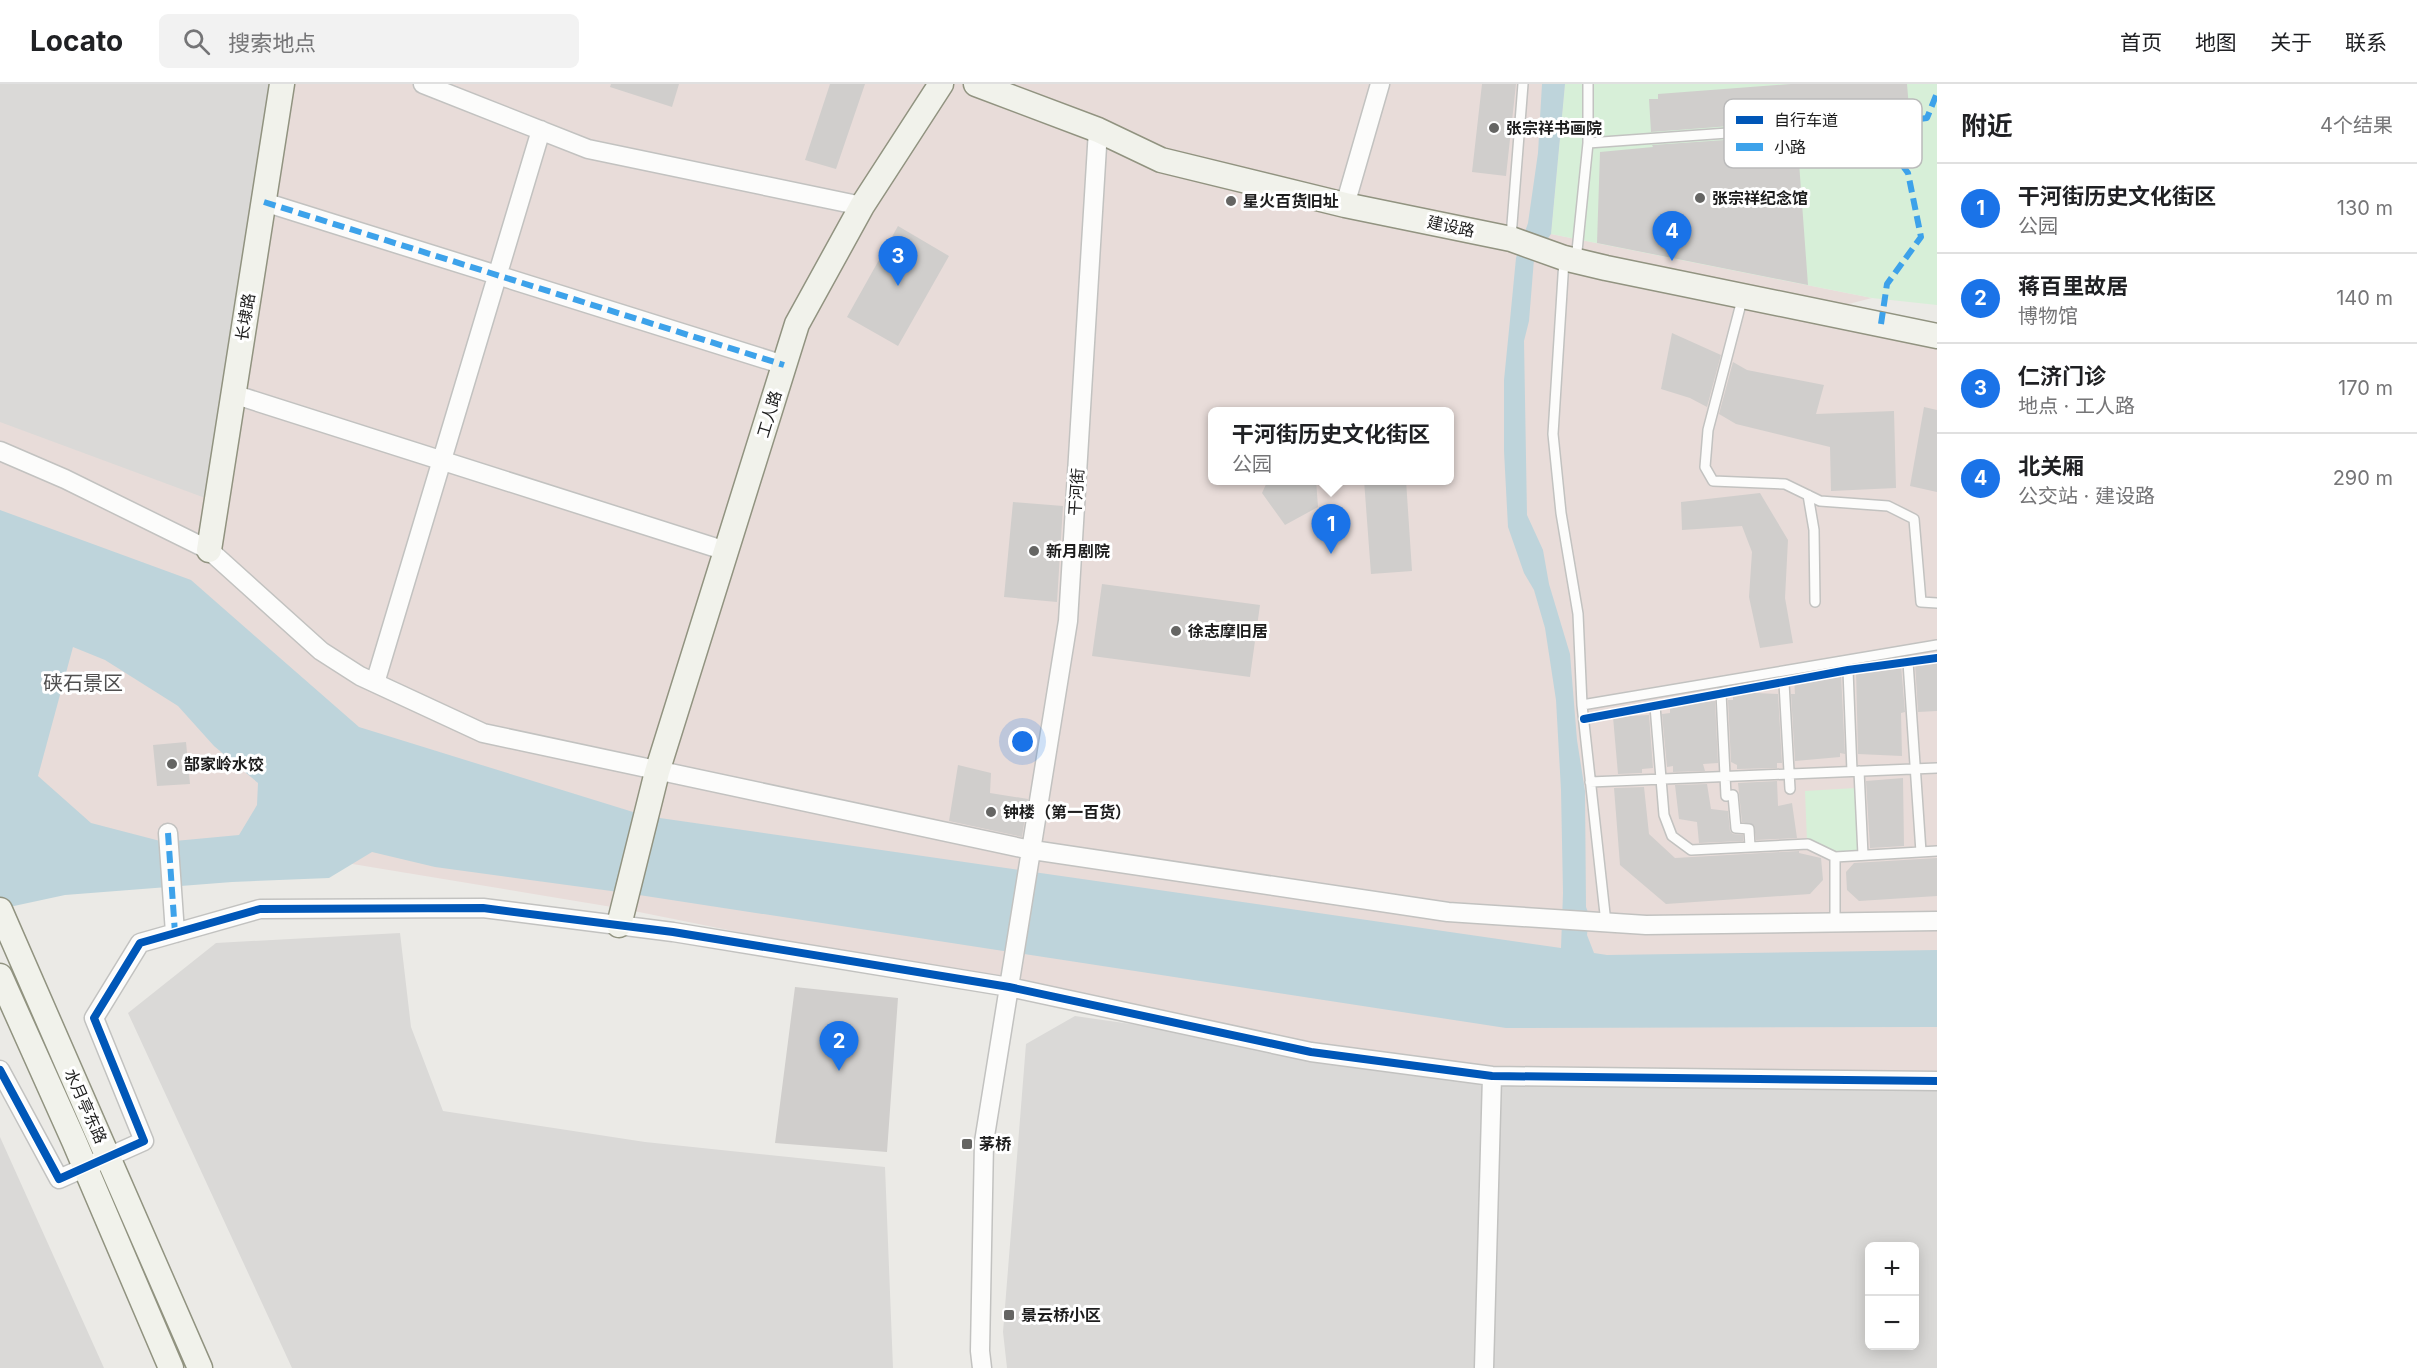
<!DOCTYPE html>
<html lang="zh">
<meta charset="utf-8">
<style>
:root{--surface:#fff;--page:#f2f2f2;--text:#202124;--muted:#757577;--line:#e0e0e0;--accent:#1a73e8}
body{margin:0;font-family:Inter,"Noto Sans SC",sans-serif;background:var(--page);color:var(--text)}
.controls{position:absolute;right:18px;bottom:18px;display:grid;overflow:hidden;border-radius:9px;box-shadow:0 3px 15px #0003}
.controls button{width:54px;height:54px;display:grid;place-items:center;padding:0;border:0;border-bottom:2px solid var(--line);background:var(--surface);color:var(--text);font:30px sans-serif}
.you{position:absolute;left:1023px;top:658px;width:21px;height:21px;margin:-15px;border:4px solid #fff;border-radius:50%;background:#1a73e8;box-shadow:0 0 0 9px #1a73e833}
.badge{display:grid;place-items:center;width:39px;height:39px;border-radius:50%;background:var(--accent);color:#fff;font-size:20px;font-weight:700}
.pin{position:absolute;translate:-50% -50px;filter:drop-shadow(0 2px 3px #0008)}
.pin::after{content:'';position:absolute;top:32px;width:21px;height:18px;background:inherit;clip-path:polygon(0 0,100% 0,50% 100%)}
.popup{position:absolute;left:1208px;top:323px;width:246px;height:78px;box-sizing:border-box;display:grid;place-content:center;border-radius:9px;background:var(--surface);filter:drop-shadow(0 2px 4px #0005);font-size:20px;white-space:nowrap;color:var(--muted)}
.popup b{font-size:22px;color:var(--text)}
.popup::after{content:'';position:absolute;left:50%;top:100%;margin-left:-12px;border:12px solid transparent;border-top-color:var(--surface)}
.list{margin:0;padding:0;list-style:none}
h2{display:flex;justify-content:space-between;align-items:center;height:78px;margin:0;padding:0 24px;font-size:26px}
h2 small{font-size:20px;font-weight:400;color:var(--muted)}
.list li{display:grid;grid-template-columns:39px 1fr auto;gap:18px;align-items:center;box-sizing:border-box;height:90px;padding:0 24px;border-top:2px solid var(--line)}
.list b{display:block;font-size:22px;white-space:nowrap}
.list p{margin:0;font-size:20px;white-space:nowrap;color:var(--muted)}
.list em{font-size:20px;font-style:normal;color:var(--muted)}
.icon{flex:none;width:33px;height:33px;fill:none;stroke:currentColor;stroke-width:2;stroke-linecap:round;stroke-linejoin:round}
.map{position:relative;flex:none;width:1937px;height:1284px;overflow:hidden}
header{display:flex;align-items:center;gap:36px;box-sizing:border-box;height:84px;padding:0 30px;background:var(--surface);border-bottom:2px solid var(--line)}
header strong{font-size:28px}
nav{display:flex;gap:33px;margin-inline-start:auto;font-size:21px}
.search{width:420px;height:54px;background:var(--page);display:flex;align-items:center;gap:15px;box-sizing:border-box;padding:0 21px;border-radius:9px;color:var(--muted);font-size:22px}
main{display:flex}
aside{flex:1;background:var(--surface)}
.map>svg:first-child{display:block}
.residential{fill:#dad9d7;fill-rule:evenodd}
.commercial{fill:#e8dcd9;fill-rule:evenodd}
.park{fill:#d7efd8}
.water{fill:#bed4db;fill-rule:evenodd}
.building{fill:#d0cecc}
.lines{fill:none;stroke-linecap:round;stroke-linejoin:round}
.lane-casing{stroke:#c2c2c0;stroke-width:12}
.street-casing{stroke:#c2c2c0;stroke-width:21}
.secondary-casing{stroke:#919380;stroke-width:27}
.lane{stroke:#fcfcfb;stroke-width:9}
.street{stroke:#fcfcfb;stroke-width:18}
.secondary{stroke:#f1f2eb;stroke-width:24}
.quiet{stroke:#3da2ea;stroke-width:6;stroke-dasharray:12 6;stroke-linecap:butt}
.cycleway-casing{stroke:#fff;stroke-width:11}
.cycleway{stroke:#0057b8;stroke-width:8}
.poi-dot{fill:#656563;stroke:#fff;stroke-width:2}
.labels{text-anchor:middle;stroke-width:6;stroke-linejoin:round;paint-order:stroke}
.poi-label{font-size:16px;font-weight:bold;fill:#1d1d1d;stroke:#fff;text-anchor:start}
.street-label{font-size:16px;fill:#1d1d1d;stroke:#fff}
.quarter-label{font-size:20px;fill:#505050;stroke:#fff}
.key{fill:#fff;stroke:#bbb;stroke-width:1.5}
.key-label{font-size:16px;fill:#1d1d1d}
</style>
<header>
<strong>Locato</strong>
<div class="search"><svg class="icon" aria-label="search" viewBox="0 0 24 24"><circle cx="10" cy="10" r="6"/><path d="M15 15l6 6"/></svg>搜索地点</div>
<nav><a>首页</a><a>地图</a><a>关于</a><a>联系</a></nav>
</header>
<main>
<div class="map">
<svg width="1937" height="1284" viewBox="0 0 1937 1284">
<rect width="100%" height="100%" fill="#ebeae6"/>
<path class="residential" d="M0,0h283l-57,426 -226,-87z
M400,849l11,94 32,84 202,31 240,25 8,201h-601l-164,-355 88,-70z
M1075,932l417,60 445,5v287h-930l-4,-36 23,-288zM1870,1162h44v100h-44z
M0,1053l104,231h-104z"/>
<path class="commercial" d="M282,0h1283l-14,150 321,64 -51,13 116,25v745l-445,-5 -483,-89 -385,-78 -380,-63 -244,13v-437l216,80zM1212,328h238v68h-238z"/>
<path class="park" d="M1565,0h372v221l-65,-7 -321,-64z
M1856,704l3,66h-24l-28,-12 -2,-51z"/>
<path class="water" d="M1542,0h23l-14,150 -17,25 -5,62 -5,20 3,174 16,35 6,34 21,70 7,86 8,51 1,116 3,8 -2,20 7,18 13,2 330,-5v77l-431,1 -880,-135 -191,-26 -63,-15 -43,26 -97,4 -167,13 -65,14v-399l191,70 168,147 287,89 915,132 2,-55 -2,-103 -5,-90 -11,-72 -11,-38 -10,-17 -16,-46 -4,-76v-71l6,-60 6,-62 12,-35 10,-70zM73,563l32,13 73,46 36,40 44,37 -1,22 -18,30 -75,7 -73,-19 -53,-47z"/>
<path class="building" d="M611,0h68l-7,23 -62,-20z
M830,0h35l-29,85 -31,-9z
M1482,0h34l-10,92 -34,-4z
M1791,0h116l2,24 -113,11v2l-145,11 -2,-33h9v-5z
M1797,51l11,150 -211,-42 3,-91 53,-5 -1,-2z
M898,142l51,30 -51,90 -51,-29z
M1672,249l49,22 -14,52 -17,-9 -29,-9z
M1733,278l14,8 77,15 -8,29 78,-3 2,77 -65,3 -1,-44 -94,-23 -17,-10z
M1924,323l13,3v82l-27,-6z
M1268,396h48l2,27 -33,18 -23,-32z
M1364,396h42l6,91 -41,3z
M1760,409l28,47 -3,58 8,45 -33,5 -11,-51 3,-45 -10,-26 -60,4 -1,-28z
M1013,418l50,4 -6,96 -53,-5z
M1102,500l158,21 -10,72 -158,-21z
M1937,577v50l-19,1 -3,-49z
M1901,581l4,47 -4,1 1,43 -44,-2 -2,-84z
M1841,590l4,80 -5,-1v4l-45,4 -4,-67h4l-1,-16z
M1733,608l45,2 4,69h-5v5l-40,1v-4l-6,-3 -3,-62h5z
M1715,617l3,62 -15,1 2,7 -32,1v-6l-6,1 -5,-53 8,-1v-9z
M1649,631l4,53 -11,1v4l-24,1 -5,-57z
M186,658l4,42 -33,2 -4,-41z
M958,681l33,8 -1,20 38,6 -6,38 -73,-16z
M1903,694l1,68 -34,2 -4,-67z
M1777,697l1,25 14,-3 5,35 -41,2 -2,-15 -12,-3 -4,-39z
M1707,700l4,25 17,2 2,20 3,3 10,1v6l-44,2 -2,-21 -18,-3 -4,-34z
M1644,703l5,47 26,24 124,-7v2l22,5 2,22 -13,14 -144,10 -46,-39 -6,-77z
M1937,774v38l-78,5 -12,-11 -1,-18 8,-9z
M795,903l103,11 -11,154 -112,-9z"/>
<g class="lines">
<defs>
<path id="lane" d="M1588,59l208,-15
M1511,153l12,-153
M1564,176l-11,174 8,79 17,101 4,91 24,218
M1576,177l12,-118v-59
M1743,212l-35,134 -3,37 8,14 72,3 35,17 68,5 26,13 7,83 16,1
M1808,411l6,35 1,72
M1908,578l13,190
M1848,586l4,101
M1784,599l6,106
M1721,609l5,103 7,-1 3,33 13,1 1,18
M1582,621l355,-60
M1655,622l9,109 8,21 19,14 117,-6 27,13 102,-6
M1859,687l4,84
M1590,698l347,-14
M1835,838v-65"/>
<path id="street" d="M423,0l165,65 274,57
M264,118l520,163
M1345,121l35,-121
M233,310l493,157
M0,367l65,28 144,71 112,101 39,25 123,57 543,116 422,63 198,13 291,-4
M375,599l166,-553
M168,749l7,100
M0,986l59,109 85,-38 -50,-123 46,-75 120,-34 223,-1 190,24 336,55 302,65 181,24 445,5
M982,1284l-2,-17 4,-209 84,-521 30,-491
M1484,1284l8,-292"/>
<path id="secondary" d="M976,0l122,46 63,30 184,45 166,34 53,19 42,10 331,68
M209,466l73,-466
M0,826l200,458
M619,841l38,-153 140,-448 65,-118 79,-122
M0,892l74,165 97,227"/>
</defs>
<use href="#lane" class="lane-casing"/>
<use href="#street" class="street-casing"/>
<use href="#secondary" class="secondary-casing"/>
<use href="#lane" class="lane"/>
<use href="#street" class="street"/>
<use href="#secondary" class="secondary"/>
<path class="quiet" d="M264,118l520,163
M1881,240l6,-40 34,-47 -13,-64 -11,-15 13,-38 17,-2 10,-25
M168,749l7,100"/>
<defs>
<path id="cycleway" d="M1584,635l264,-49 89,-12
M0,986l59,109 85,-38 -50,-123 46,-75 120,-34 223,-1 190,24 336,55 302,65 181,24 445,5"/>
</defs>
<use href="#cycleway" class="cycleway-casing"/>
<use href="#cycleway" class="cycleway"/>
</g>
<g class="poi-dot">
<circle cx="1494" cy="44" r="6"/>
<circle cx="1700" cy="114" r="6"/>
<circle cx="1231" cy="117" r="6"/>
<circle cx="1034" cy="467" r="6"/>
<circle cx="1176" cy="547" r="6"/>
<circle cx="172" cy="680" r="6"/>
<circle cx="991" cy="728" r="6"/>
<rect x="961" y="1054" width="12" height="12" rx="3"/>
<rect x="1003" y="1225" width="12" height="12" rx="3"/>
</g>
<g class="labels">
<g class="poi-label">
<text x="1506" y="50">张宗祥书画院</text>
<text x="1712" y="120">张宗祥纪念馆</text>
<text x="1243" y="123">星火百货旧址</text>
<text x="1046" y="473">新月剧院</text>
<text x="1188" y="553">徐志摩旧居</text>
<text x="184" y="686">郜家岭水饺</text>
<text x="1003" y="734">钟楼（第一百货）</text>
<text x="979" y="1066">茅桥</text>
<text x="1021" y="1237">景云桥小区</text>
</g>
<g class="street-label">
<text transform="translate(1451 142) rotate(12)" y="6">建设路</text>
<text transform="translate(245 233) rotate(-81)" y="6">长埭路</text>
<text transform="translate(769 330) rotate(-73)" y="6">工人路</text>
<text transform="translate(1076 408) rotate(-86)" y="6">干河街</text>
<text transform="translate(86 1022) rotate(66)" y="6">水月亭东路</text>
</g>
<g class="quarter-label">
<text x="83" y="606">硖石景区</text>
</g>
</g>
<rect x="1724" y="15" width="198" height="69" rx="9" class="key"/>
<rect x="1736" y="32" width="27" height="8" fill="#0057b8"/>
<rect x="1736" y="59" width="27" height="8" fill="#3da2ea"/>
<g class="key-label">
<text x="1774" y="42">自行车道</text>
<text x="1774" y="69">小路</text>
</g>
</svg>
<div class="controls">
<button>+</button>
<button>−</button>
</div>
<div class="you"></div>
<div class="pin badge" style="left:1331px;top:470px">1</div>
<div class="popup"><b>干河街历史文化街区</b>公园</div>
<div class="pin badge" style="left:839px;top:987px">2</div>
<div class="pin badge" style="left:898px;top:202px">3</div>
<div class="pin badge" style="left:1672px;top:177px">4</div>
</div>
<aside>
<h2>附近<small>4个结果</small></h2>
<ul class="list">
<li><span class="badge">1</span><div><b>干河街历史文化街区</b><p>公园</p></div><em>130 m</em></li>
<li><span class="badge">2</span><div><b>蒋百里故居</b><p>博物馆</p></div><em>140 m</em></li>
<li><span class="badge">3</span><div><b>仁济门诊</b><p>地点 · 工人路</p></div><em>170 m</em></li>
<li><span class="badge">4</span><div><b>北关厢</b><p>公交站 · 建设路</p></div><em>290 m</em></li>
</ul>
</aside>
</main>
